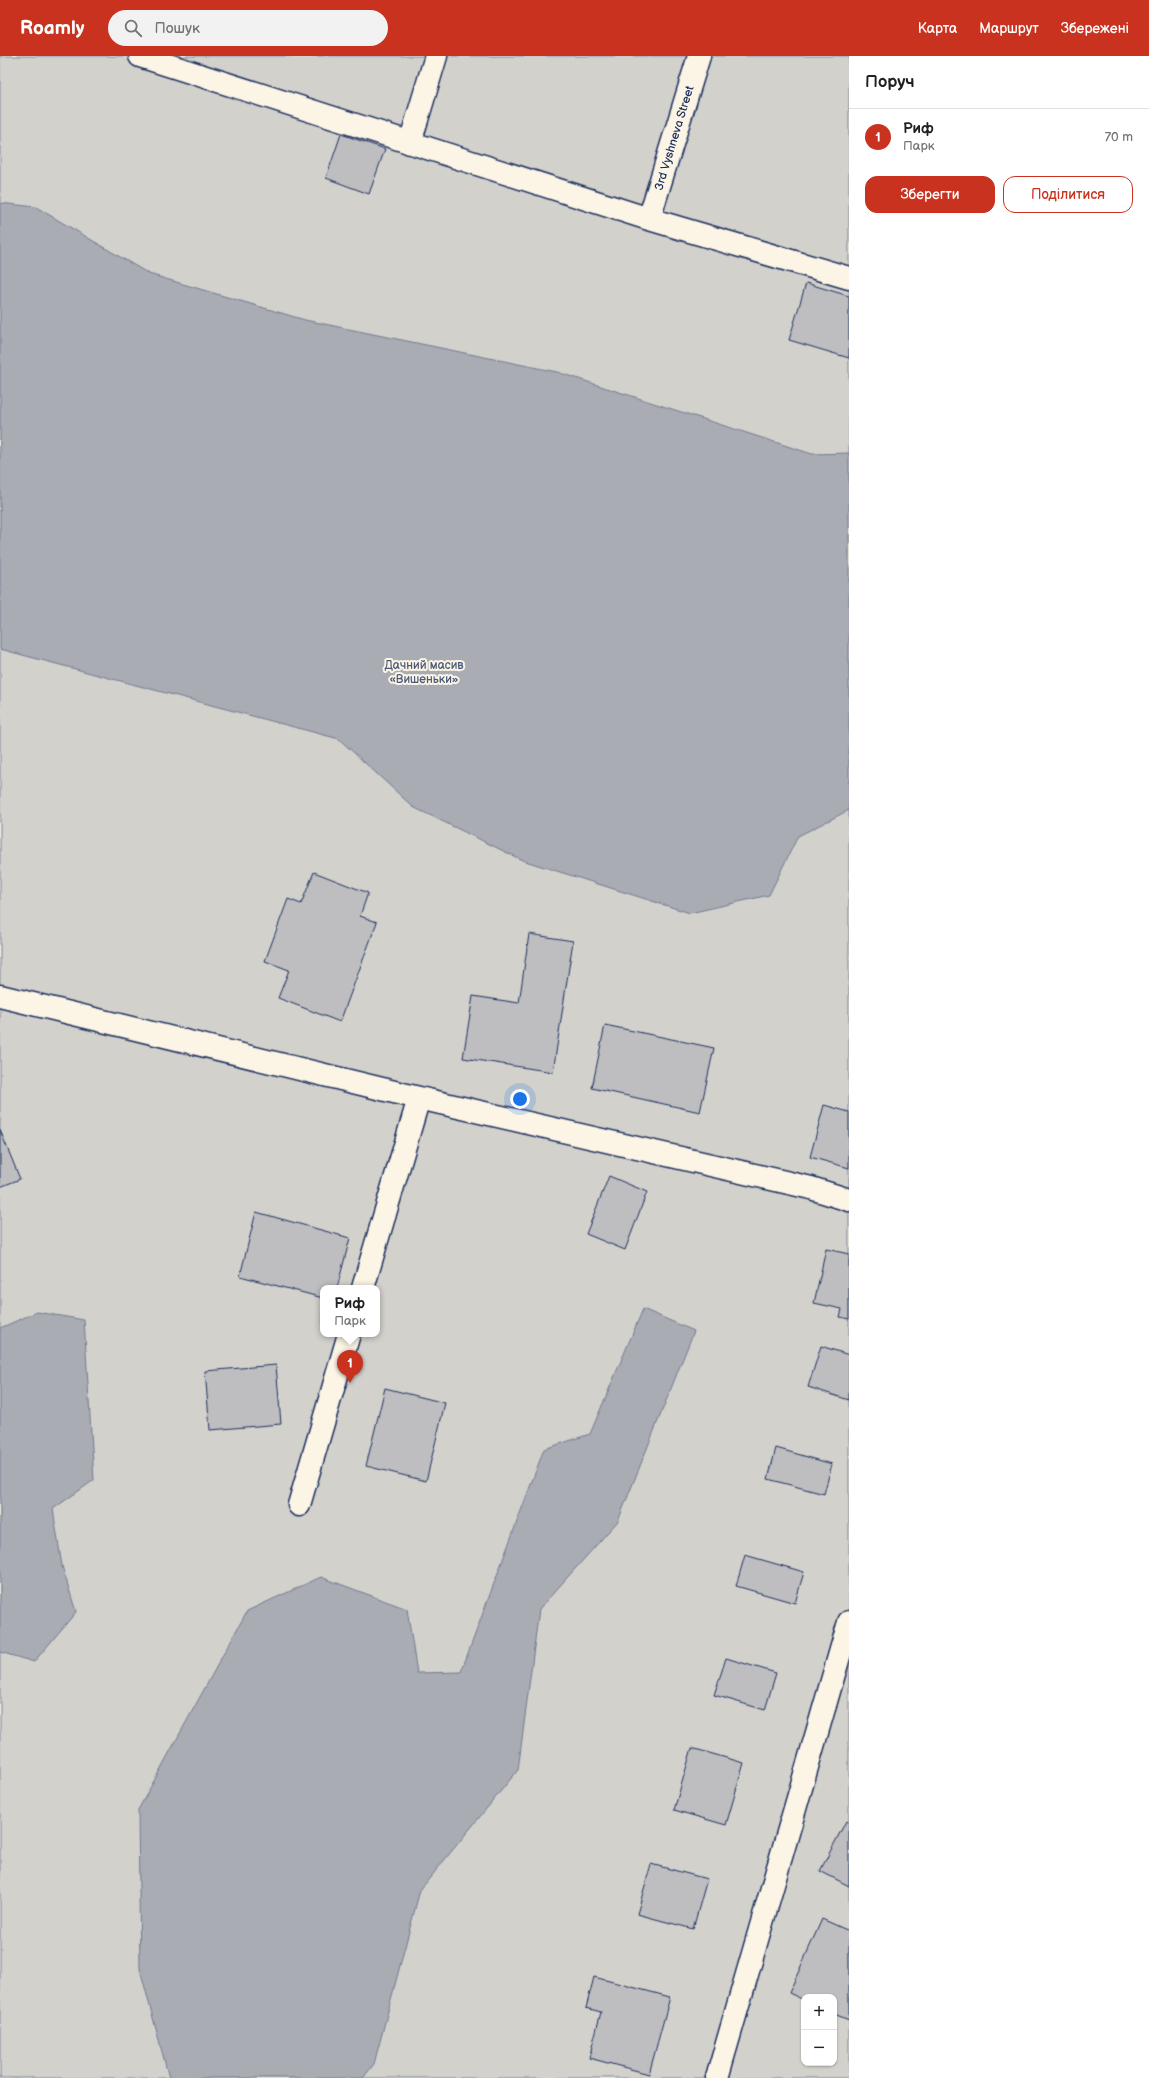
<!DOCTYPE html>
<html lang="uk">
<meta charset="utf-8">
<style>
:root{--surface:#fff;--page:#f2f2f2;--text:#202124;--muted:#757577;--line:#e0e0e0;--accent:#c8321e}
body{margin:0;font-family:"Balsamiq Sans",sans-serif;background:var(--page);color:var(--text)}
.controls{position:absolute;right:12px;bottom:12px;display:grid;overflow:hidden;border-radius:8px;box-shadow:0 1px 3px #0004}
.controls button{width:36px;height:36px;display:grid;place-items:center;padding:0;border:0;border-bottom:1px solid var(--line);background:var(--surface);color:var(--text);font:20px sans-serif}
.you{position:absolute;left:520px;top:1043px;width:14px;height:14px;margin:-10px;border:3px solid #fff;border-radius:50%;background:#1a73e8;box-shadow:0 0 0 6px #1a73e833}
.badge{display:grid;place-items:center;width:26px;height:26px;border-radius:50%;background:var(--accent);color:#fff;font-size:13px;font-weight:700}
.pin{position:absolute;translate:-50% -33px;filter:drop-shadow(0 1px 2px #0008)}
.pin::after{content:'';position:absolute;top:21px;width:14px;height:12px;background:inherit;clip-path:polygon(0 0,100% 0,50% 100%)}
.popup{position:absolute;left:320px;top:1229px;width:60px;height:52px;box-sizing:border-box;display:grid;place-content:center;border-radius:8px;background:var(--surface);filter:drop-shadow(0 1px 3px #0005);font-size:13px;white-space:nowrap;color:var(--muted)}
.popup b{font-size:15px;color:var(--text)}
.popup::after{content:'';position:absolute;left:50%;top:100%;margin-left:-8px;border:8px solid transparent;border-top-color:var(--surface)}
.list{margin:0;padding:0;list-style:none}
h2{display:flex;justify-content:space-between;align-items:center;height:52px;margin:0;padding:0 16px;font-size:17px}
h2 small{font-size:13px;font-weight:400;color:var(--muted)}
.list li{display:grid;grid-template-columns:26px 1fr auto;gap:12px;align-items:center;box-sizing:border-box;height:56px;padding:0 16px;border-top:1px solid var(--line)}
.list b{display:block;font-size:15px;white-space:nowrap}
.list p{margin:0;font-size:13px;white-space:nowrap;color:var(--muted)}
.list em{font-size:13px;font-style:normal;color:var(--muted)}
.actions{display:flex;gap:8px;padding:12px 16px}
.actions a{flex:1;padding:9px 0;border:1px solid var(--accent);border-radius:12px;text-align:center;font-size:14px;color:var(--accent)}
.actions .main{background:var(--accent);color:#fff}
.icon{flex:none;width:22px;height:22px;fill:none;stroke:currentColor;stroke-width:2;stroke-linecap:round;stroke-linejoin:round}
.map{position:relative;flex:none;width:849px;height:2022px;overflow:hidden}
header{display:flex;align-items:center;gap:24px;box-sizing:border-box;height:56px;padding:0 20px;background:var(--accent);color:#fff}
header strong{font-size:19px}
nav{display:flex;gap:22px;margin-inline-start:auto;font-size:14px}
.search{width:280px;height:36px;background:var(--page);display:flex;align-items:center;gap:10px;box-sizing:border-box;padding:0 14px;border-radius:22px;color:var(--muted);font-size:15px}
main{display:flex}
aside{flex:1;background:var(--surface)}
.map>svg:first-child{display:block}
.green{fill:#d3d1cc;stroke:#778095;fill-rule:evenodd}
.water{fill:#a9acb3;stroke:#707a91}
.building{fill:#bebec0;stroke:#1b2f5e}
.lines{fill:none;stroke-linecap:round;stroke-linejoin:round}
.street-casing{stroke:#1b2f5e;stroke-width:25}
.street{stroke:#fcf5e5;stroke-width:22}
.labels{text-anchor:middle;stroke-width:4;stroke-linejoin:round;paint-order:stroke}
.street-label{font-size:12px;fill:#1b2f5e;stroke:#fcf5e5}
.park-label{font-size:12px;fill:#49587a;stroke:#fcf5e5}
</style>
<header>
<strong>Roamly</strong>
<div class="search"><svg class="icon" aria-label="search" viewBox="0 0 24 24"><circle cx="10" cy="10" r="6"/><path d="M15 15l6 6"/></svg>Пошук</div>
<nav><a>Карта</a><a>Маршрут</a><a>Збережені</a></nav>
</header>
<main>
<div class="map">
<svg width="849" height="2022" viewBox="0 0 849 2022">
<rect width="100%" height="100%" fill="#f3ede0"/>
<filter id="ink" filterUnits="userSpaceOnUse"><feTurbulence type="fractalNoise" baseFrequency=".025" numOctaves="2"/><feDisplacementMap in="SourceGraphic" scale="8" xChannelSelector="R" yChannelSelector="G"/><feConvolveMatrix kernelMatrix="1 2 1 2 8 2 1 2 1" color-interpolation-filters="sRGB"/></filter>
<g filter="url(#ink)">
<path class="green" d="M0,0h849v2022h-849zM323,1232h54v46h-54zM804,1941h30v66h-30z"/>
<path class="water" d="M0,147l36,4 113,67 156,46 252,52 255,82 37,-1v357l-51,26 -29,59 -79,18 -168,-53 -109,-53 -74,-68 -339,-90z
M643,1253l51,22 -76,190 -79,88 -21,161 -98,120 -46,174 -11,14h-194l-29,-109 -2,-159 109,-199 74,-34 86,32 10,64 44,-1 83,-223 46,-15z
M37,1256l47,8 10,160 -41,29 9,57 14,46 -42,50 -34,-10v-324z"/>
<path class="building" d="M341,78l44,15 -16,45 -43,-16z
M806,227l43,13v62l-60,-18z
M314,816l54,21 -8,23 17,6 -37,100 -62,-24 11,-28 -24,-9 23,-62 13,5z
M529,878l44,7 -20,131 -90,-14 10,-62 46,7z
M605,969l109,23 -14,64 -108,-24z
M824,1049l25,7v56l-39,-11z
M0,1074l20,49 -20,8z
M609,1120l38,16 -22,58 -39,-16z
M256,1156l94,26 -13,50h-14v10l-83,-22z
M826,1193l23,5v65l-9,-2 2,-8 -28,-6z
M821,1290l28,9v45l-41,-13z
M276,1309l5,59 -71,6 -5,-59z
M385,1332l60,15 -19,78 -60,-15z
M776,1392l56,16 -8,30 -56,-15z
M745,1499l59,17 -9,31 -59,-17z
M726,1602l50,15 -11,37 -51,-15z
M692,1692l52,15 -18,62 -52,-15z
M846,1765l3,2v63l-29,-15z
M651,1808l56,15 -14,50 -56,-15z
M822,1863l27,12v89l-15,-6v-17h-30v3l-15,-7z
M594,1921l76,20 -21,77 -60,-16 12,-46 -15,-4z"/>
<g class="lines">
<defs>
<path id="street" d="M140,0l509,163 200,59
M410,87l26,-87
M649,163l50,-163
M0,940l419,102 392,90 38,12
M363,1232l56,-190
M299,1449l50,-171
M717,2022l132,-456"/>
</defs>
<use href="#street" class="street-casing"/>
<use href="#street" class="street"/>
</g>
</g>
<g class="labels">
<g class="street-label">
<text transform="translate(674 82) rotate(-73)" y="4">3rd Vyshneva Street</text>
</g>
<g class="park-label">
<text x="424" y="613">Дачний масив<tspan x="424" dy="14">«Вишеньки»</tspan></text>
</g>
</g>
</svg>
<div class="controls">
<button>+</button>
<button>−</button>
</div>
<div class="you"></div>
<div class="pin badge" style="left:350px;top:1327px">1</div>
<div class="popup"><b>Риф</b>Парк</div>
</div>
<aside>
<h2>Поруч<small></small></h2>
<ul class="list">
<li><span class="badge">1</span><div><b>Риф</b><p>Парк</p></div><em>70 m</em></li>
</ul>
<div class="actions"><a class="main">Зберегти</a><a>Поділитися</a></div>
</aside>
</main>
